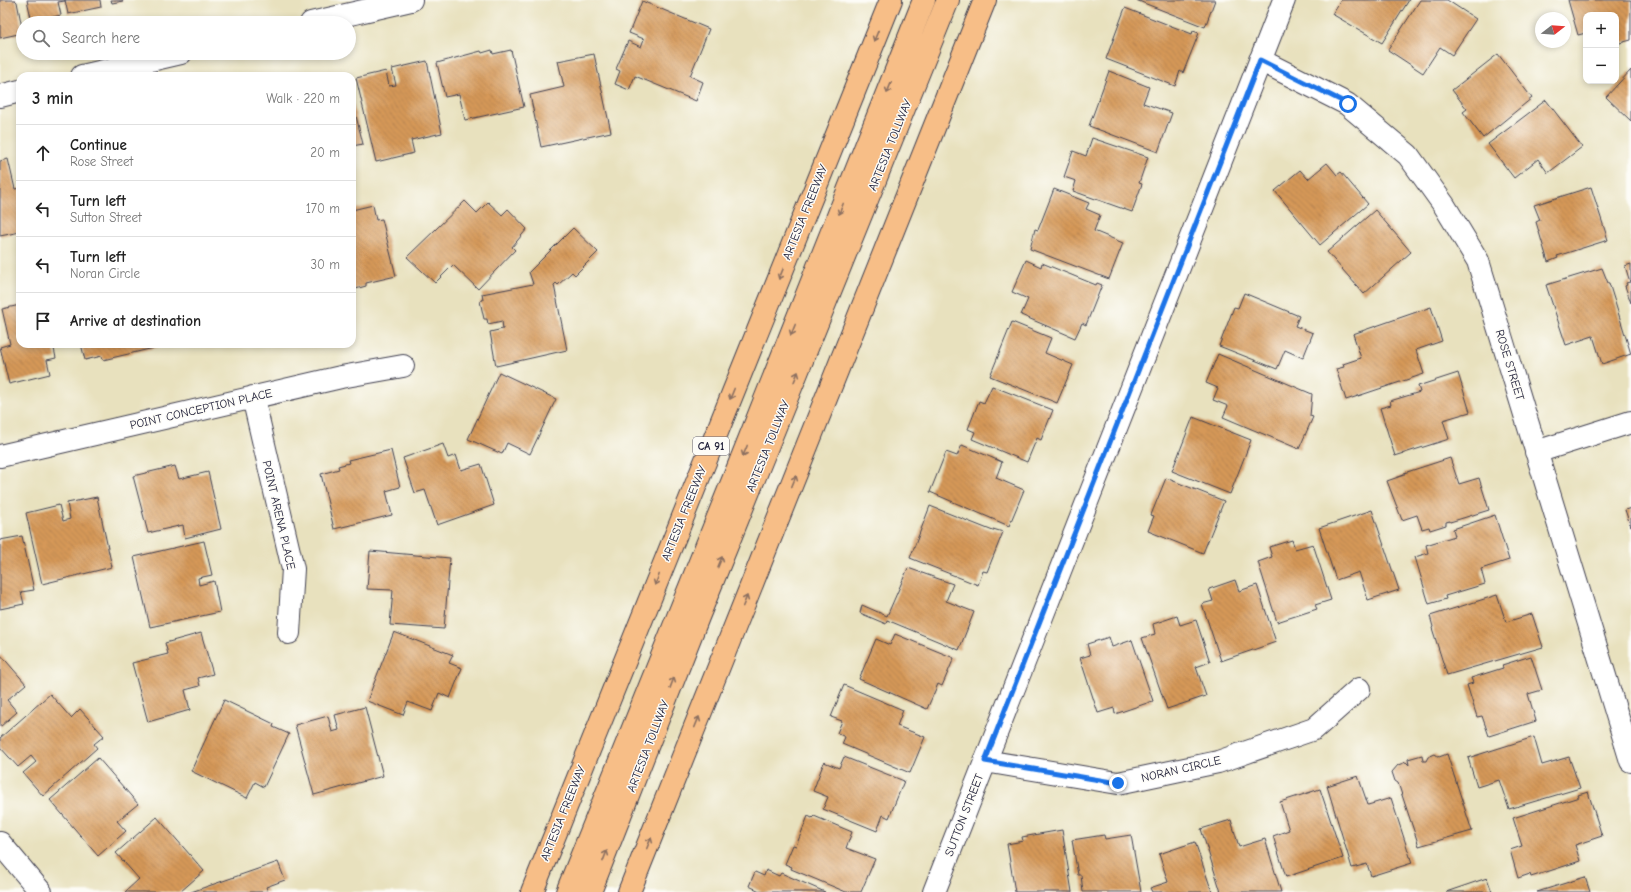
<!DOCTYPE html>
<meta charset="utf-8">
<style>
:root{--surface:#fff;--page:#f2f2f2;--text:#222;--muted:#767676;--line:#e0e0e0}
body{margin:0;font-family:"Comic Neue",sans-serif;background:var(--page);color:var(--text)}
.controls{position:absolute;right:12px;top:12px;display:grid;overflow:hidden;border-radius:8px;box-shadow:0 2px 6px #0003}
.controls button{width:36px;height:36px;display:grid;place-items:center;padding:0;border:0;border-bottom:1px solid var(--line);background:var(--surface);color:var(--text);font:20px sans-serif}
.compass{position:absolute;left:1535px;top:12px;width:36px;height:36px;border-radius:50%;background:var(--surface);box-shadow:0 2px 6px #0003;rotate:73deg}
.stop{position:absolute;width:12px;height:12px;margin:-9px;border:3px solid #1a73e8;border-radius:50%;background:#fff}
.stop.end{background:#1a73e8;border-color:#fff;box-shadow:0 1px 4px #0008}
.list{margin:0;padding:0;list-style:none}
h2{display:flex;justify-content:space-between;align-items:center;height:52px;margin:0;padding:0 16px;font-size:17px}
h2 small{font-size:13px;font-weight:400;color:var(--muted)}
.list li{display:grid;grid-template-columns:26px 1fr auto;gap:12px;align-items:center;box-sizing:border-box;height:56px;padding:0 16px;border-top:1px solid var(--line)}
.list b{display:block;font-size:15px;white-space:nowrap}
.list p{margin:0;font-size:13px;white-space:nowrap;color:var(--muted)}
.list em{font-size:13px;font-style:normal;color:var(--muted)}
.icon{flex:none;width:22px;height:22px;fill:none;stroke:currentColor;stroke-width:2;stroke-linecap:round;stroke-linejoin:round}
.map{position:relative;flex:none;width:1631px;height:892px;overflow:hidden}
.search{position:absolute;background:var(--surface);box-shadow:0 2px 6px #0003;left:16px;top:16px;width:340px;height:44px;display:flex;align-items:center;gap:10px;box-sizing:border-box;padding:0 14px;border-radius:22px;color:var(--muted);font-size:15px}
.panel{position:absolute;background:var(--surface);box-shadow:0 2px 6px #0003;left:16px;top:72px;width:340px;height:276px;border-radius:12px}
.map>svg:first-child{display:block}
.building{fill:url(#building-back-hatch)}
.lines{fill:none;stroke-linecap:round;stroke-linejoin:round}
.minor-casing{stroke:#403f4f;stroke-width:24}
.motorway-casing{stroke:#403f4f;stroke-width:24}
.minor{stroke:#fff;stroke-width:22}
.motorway{stroke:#f7be87;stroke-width:22}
.oneway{stroke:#8c7061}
.route{stroke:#1a73e8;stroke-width:5}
.labels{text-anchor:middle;stroke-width:3;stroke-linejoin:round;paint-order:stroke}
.shield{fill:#fdfcf7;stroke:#646373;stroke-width:1}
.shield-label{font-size:11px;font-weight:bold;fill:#22223b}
.street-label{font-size:12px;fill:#22223b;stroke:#fdfcf7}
</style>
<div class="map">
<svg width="1631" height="892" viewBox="0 0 1631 892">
<defs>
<pattern id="building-back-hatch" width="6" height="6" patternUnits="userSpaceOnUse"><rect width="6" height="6" fill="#d59859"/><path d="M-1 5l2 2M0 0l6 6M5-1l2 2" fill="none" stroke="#ac7c4b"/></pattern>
</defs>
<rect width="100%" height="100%" fill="#fdfcf7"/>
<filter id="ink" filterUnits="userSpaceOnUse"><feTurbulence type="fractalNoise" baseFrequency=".025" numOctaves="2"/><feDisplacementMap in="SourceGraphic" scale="8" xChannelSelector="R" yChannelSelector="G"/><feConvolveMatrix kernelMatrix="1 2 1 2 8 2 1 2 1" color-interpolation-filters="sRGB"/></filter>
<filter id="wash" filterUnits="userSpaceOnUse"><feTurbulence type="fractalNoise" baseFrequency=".012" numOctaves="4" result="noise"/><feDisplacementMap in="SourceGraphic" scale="16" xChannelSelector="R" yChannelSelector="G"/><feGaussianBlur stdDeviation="0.9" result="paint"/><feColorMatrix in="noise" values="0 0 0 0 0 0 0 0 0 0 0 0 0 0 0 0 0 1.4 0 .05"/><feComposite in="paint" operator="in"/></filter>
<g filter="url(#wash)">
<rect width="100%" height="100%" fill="#e8e1be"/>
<g id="blocks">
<path class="building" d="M0,0h15l2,2 6,31 -23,5z
M27,0h38v1l-7,1 3,13 -29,7z
M65,0h35l1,7 -33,7z
M111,0h12v1l-11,2z
M1136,0h79l-10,27z
M1341,0h68l-27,43 -50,-29z
M1420,0h27l29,19 -24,36 -12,-8 -17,26 -35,-23z
M1568,0h63v40l-15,4v-29h-30v18l-8,2z
M642,1l67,28 -19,47 13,6 -7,19 -61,-25 -6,14 -14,-6 5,-13 -4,-2 12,-28 13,6 3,-8 -15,-6z
M1125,8l67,26 1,-3 6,2 -16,40 -3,-2 -5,15 -69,-27z
M492,50l1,4 18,-4 13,57 -59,13 -6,-26 -14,3 -8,-34 44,-12 1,2z
M594,54l17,78 -70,15 -11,-52 34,-8 -6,-26z
M1498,54l34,44 -49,40 -20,-26 4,-3 -15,-19z
M427,61l15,72 -31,7 3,13 -38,9 -20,-84 30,-7 3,15 7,-1 -4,-16z
M1631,70v51l-25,-24z
M1109,71l40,16 -6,16 29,10 -14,39 -69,-26z
M352,100l11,44 -11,2z
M1546,100l36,47 -34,26 -10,-14 -24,19 -26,-34z
M1092,138l56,19 -9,26 3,1 -10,28 -59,-21 3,-10 -12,-4 9,-26 13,5z
M8,159l7,30 5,-1v44l-20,4v-75z
M1327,163l10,12 4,-3 27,32 -48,41 -45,-54 25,-21 8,9z
M1591,187l17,53 -51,16 1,2 -10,4 -12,-40 4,-2 -6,-15z
M1054,189l35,14 -3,6 14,6 -6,16 29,12 -14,36 -79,-30 5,-20 3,1z
M465,201l12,12 11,-11 14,13 6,-6 19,20 -15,18 3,3 -37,39 -25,-24 -18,18 -28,-26z
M373,205l3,15 6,-1 14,57 -30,7v3l-14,4v-80z
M1375,210l36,42 -47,42 -37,-42z
M573,228l25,24 -23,23 -3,-3 -14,13 -2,-2 -2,2 13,65 -71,16 -6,-34 13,-3 -1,-8 -14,3 -1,-5h-3l-4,-18 3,-1 -1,-6 51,-10 -4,-12z
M1026,260l15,7 1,-4 54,22 1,-2 5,2 -16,40 -4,-2 -7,15 -54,-23 7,-16 -16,-7z
M1631,264v39l-6,-17 2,-1 -1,-2 4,-1 -5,-16z
M1602,268l6,15h1l22,71 -29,10 -9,-28 -27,9 -20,-60z
M1244,293l55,23 -4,10 18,7 -10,25 -18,-8 -8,19 -58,-23 15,-39 4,1z
M20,305v39h33l3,14 -9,2 3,14 -41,10 -9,-37 10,-3 -8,-35z
M1431,307l11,34 -26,9 8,24 -78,26 -10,-31 8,-2 -1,-3 18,-6 -8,-24z
M1012,322l39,16 -6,15 28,12 -16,38 -67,-27z
M81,344h77v3l-55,13 -1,-4 -17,4z
M168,344h11v1l-11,2z
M1218,354l94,40 -2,22 3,1 -14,32 -76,-32 5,-11 -15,-6 5,-12 -12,-5z
M499,372l57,27 -26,55 -23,-11 -5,11 -34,-15z
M1458,373l12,39 -27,8 6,19 -54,17 -15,-48 11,-3 -1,-4 30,-9 -2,-6z
M992,386l61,24 -12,30 -4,-2 -10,24 -55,-23 3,-7 -7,-3 11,-28 5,2z
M1193,417l58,23 -21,54 -58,-23z
M443,444l5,14 8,-3 5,15 20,-6 13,41 -57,20 -12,-35 -10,3 -12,-35z
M962,445l40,17 -6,16 28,12 -15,36 -79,-34 16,-40 11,4z
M391,450l9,37 -14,4 6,24 -58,14 -13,-55 18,-5 -1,-3 11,-3 -1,-3z
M1450,458l9,26 20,-6 10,32 -39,12v-1l-4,1v3l-16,5 -1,-3 -7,2 -5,-14 -15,5 -15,-39 17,-6v-2z
M175,466l4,13 29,-7 13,57 -36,9 -2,-13 -35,8 -15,-57z
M1166,478l58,23 -21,52 -55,-22 6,-15 -3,-1z
M97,497l15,70 -70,17 -16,-71 33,-8 4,16 7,-2 -3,-16z
M930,506l63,25v-2l10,3 -16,40 -4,-1 -5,14 -68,-27z
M1631,508v19l-6,-17z
M1372,510l27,80 -31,10 -9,-28 -23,8 -17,-52z
M1495,515l14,45 -28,9 4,15 -40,12 1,3 -17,5 -14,-47 13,-4 -2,-8 29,-9 -2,-7z
M22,536l12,54 -13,2 3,12 -24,5v-69z
M1292,540l3,9 18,-5 18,56 -16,5 2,4 -40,13 -19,-60 14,-5 -3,-10z
M204,541l8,34 -14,3 1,7 15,-4 6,31 -70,15 -16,-70z
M370,551l80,7 -6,71 -54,-4 3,-35 -26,-1z
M908,568l45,16 -7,17 28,11 -15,38 -72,-30 -1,4 -26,-11 2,-8 25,11z
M1235,580l4,11 18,-6 19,57 -55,19 -19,-57 11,-3 -4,-12z
M1497,595l9,27 26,-8 11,33 -96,28 -15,-47 1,-1 -3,-11z
M1177,616l3,9 16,-5 14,42 -14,5 10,29 -39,13 -25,-71 13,-4 -2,-10z
M394,632l59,23 -4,8 13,5 -12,30 -11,-5 -7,18 -24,-9 -5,13 -36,-14z
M201,633l12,41 -15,4 2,8 -15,4 5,20 -42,12 -16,-59 36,-9 -3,-11z
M895,634l59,24 -12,28 -4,-2 -11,25 -68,-30 17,-40 14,6z
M1109,637l3,10 20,-7 21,61 -38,13 -1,-6 -16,5 -18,-55 10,-3 -3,-11z
M0,654l26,30 -19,16 10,12 -17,15z
M1531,656l11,34 -14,4 8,27 -47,15 -7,-20 -5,1 -10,-32 6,-2 -2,-5 32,-10 -1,-3z
M844,685l59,25 -6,16 28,11 -15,36 -68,-29 3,-7 -8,-4 5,-12 -11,-4z
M50,694l21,24 9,-9 24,27 -10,8 3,4 -54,48 -20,-23 13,-11 -5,-6 -13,11 -18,-20v-9z
M224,700l50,24 -1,3 16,7 -25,53 -9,-5 -8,16 -56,-27z
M365,707l18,69 -69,19 -19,-70 33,-9 4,16 7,-2 -4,-15z
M1534,737l8,28 27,-8 11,31 -71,21 -10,-29 -22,7 -9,-29z
M1435,754l4,3 8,-3 25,77 -53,15 -21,-63 -3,-2 -3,-9 6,-7 8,-3 3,3 -1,-6 14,-4 1,6h3l2,-4z
M844,757l60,24 -15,37 -6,-3 -6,16 -54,-22 5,-12 -15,-6 11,-29 15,6z
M98,758l40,46 -21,17 9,10 -28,25 -48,-56z
M1358,776l10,29 23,-7 21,65 -41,13 -4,-12 -15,4 -25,-82z
M1320,789l23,69 -57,19 -13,-41 16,-6 -9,-28z
M1588,792l14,44 -27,9 5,16 -49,16 -1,-3 -12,4 -8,-28 12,-4 -9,-28 66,-21 -1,-2z
M808,816l4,2 2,-2 38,16 -6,16 29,11 -14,33h-15l-55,-23 1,-2 -7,-3 8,-19 3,1z
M157,817l47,54 -24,21h-55l14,-13 -23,-26z
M1231,820l8,27 26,-8 16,53h-60l-20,-63z
M1062,830l10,62h-57l-8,-48 16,-3 -1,-4z
M1104,835l1,4 26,-4 10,57h-58l-2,-17h-3l-6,-35z
M1195,842l17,50h-60l-2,-4 18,-6 -9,-28z
M278,862l7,18 -19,7 2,5h-77z
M766,870l13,6 2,-3 44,19h-63l-13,-6 6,-14 9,4z
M1585,877l5,15h-53z
M1487,878l5,14h-46z"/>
</g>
</g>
<g filter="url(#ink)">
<use href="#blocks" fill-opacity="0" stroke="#403f4f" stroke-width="1"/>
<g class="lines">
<defs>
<path id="minor" d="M311,23l100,-23
M1260,60l87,44 61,51 36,50 34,56 153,500
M82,76l99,-23
M0,96l20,-5
M253,397l40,172 -4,64
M1536,452l95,-30
M0,456l341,-79 62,-11
M985,761l133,22 100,-21 96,-33 45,-40
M0,843l41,49
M934,892l350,-892"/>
<path id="motorway" d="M532,892l359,-892
M567,892l172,-427 185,-465
M590,892l108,-275 250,-617
M629,892l356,-892"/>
</defs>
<use href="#minor" class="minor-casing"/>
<use href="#motorway" class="motorway-casing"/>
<use href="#minor" class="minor"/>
<use href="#motorway" class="motorway"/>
</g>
<defs><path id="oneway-shaft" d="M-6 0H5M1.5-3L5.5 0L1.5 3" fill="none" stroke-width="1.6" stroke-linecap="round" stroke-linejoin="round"/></defs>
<g class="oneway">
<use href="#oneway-shaft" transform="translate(876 36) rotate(112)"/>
<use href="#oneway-shaft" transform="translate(889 88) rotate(112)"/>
<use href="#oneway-shaft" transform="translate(841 209) rotate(112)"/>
<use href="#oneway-shaft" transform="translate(781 274) rotate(112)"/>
<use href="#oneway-shaft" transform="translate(793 330) rotate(112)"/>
<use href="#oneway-shaft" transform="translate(796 377) rotate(-68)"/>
<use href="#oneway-shaft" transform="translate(732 394) rotate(112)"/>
<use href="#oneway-shaft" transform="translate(745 451) rotate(112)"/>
<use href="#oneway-shaft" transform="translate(794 481) rotate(-68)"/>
<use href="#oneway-shaft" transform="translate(720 562) rotate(-68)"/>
<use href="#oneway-shaft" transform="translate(657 580) rotate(112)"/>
<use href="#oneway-shaft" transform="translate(745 601) rotate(-68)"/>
<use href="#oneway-shaft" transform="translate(672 683) rotate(-69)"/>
<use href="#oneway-shaft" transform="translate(697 722) rotate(-68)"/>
<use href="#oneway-shaft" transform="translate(649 843) rotate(-68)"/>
<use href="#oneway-shaft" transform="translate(605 856) rotate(-69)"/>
</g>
</g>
<g class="lines" filter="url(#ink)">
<path class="route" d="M1118,783l-133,-22 275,-701 88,44"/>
</g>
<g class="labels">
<rect class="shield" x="693" y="437" width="36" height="18" rx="3"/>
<g class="shield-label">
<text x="711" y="450">CA 91</text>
</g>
<g class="street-label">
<text transform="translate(890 145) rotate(-68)" y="4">ARTESIA TOLLWAY</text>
<text transform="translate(805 212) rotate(-68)" y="4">ARTESIA FREEWAY</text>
<text transform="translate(1510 365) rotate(73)" y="4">ROSE STREET</text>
<text transform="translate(201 409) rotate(-13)" y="4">POINT CONCEPTION PLACE</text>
<text transform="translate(768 446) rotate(-68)" y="4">ARTESIA TOLLWAY</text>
<text transform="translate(684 513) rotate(-68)" y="4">ARTESIA FREEWAY</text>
<text transform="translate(279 515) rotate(77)" y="4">POINT ARENA PLACE</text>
<text transform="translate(648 746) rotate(-69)" y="4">ARTESIA TOLLWAY</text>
<text transform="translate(1181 769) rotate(-13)" y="4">NORAN CIRCLE</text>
<text transform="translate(563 813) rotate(-68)" y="4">ARTESIA FREEWAY</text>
<text transform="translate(964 815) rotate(-69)" y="4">SUTTON STREET</text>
</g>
</g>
</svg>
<div class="controls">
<button>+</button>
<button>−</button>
</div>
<svg class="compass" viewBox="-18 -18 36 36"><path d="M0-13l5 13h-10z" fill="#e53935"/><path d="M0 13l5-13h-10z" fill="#767676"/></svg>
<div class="stop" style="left:1348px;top:104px"></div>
<div class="stop end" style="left:1118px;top:783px"></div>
<div class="search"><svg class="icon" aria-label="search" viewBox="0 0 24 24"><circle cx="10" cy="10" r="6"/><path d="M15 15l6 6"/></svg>Search here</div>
<section class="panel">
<h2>3 min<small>Walk · 220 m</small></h2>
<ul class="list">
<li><svg class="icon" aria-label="ahead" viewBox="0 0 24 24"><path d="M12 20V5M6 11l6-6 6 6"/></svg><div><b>Continue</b><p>Rose Street</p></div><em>20 m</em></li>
<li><svg class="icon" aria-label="left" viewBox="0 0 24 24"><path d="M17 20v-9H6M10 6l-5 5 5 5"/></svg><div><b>Turn left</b><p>Sutton Street</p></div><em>170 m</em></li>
<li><svg class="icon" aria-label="left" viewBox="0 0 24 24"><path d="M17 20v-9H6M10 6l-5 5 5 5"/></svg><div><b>Turn left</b><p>Noran Circle</p></div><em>30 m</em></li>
<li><svg class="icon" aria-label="arrive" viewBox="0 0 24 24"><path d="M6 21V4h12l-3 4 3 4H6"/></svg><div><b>Arrive at destination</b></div></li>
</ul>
</section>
</div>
